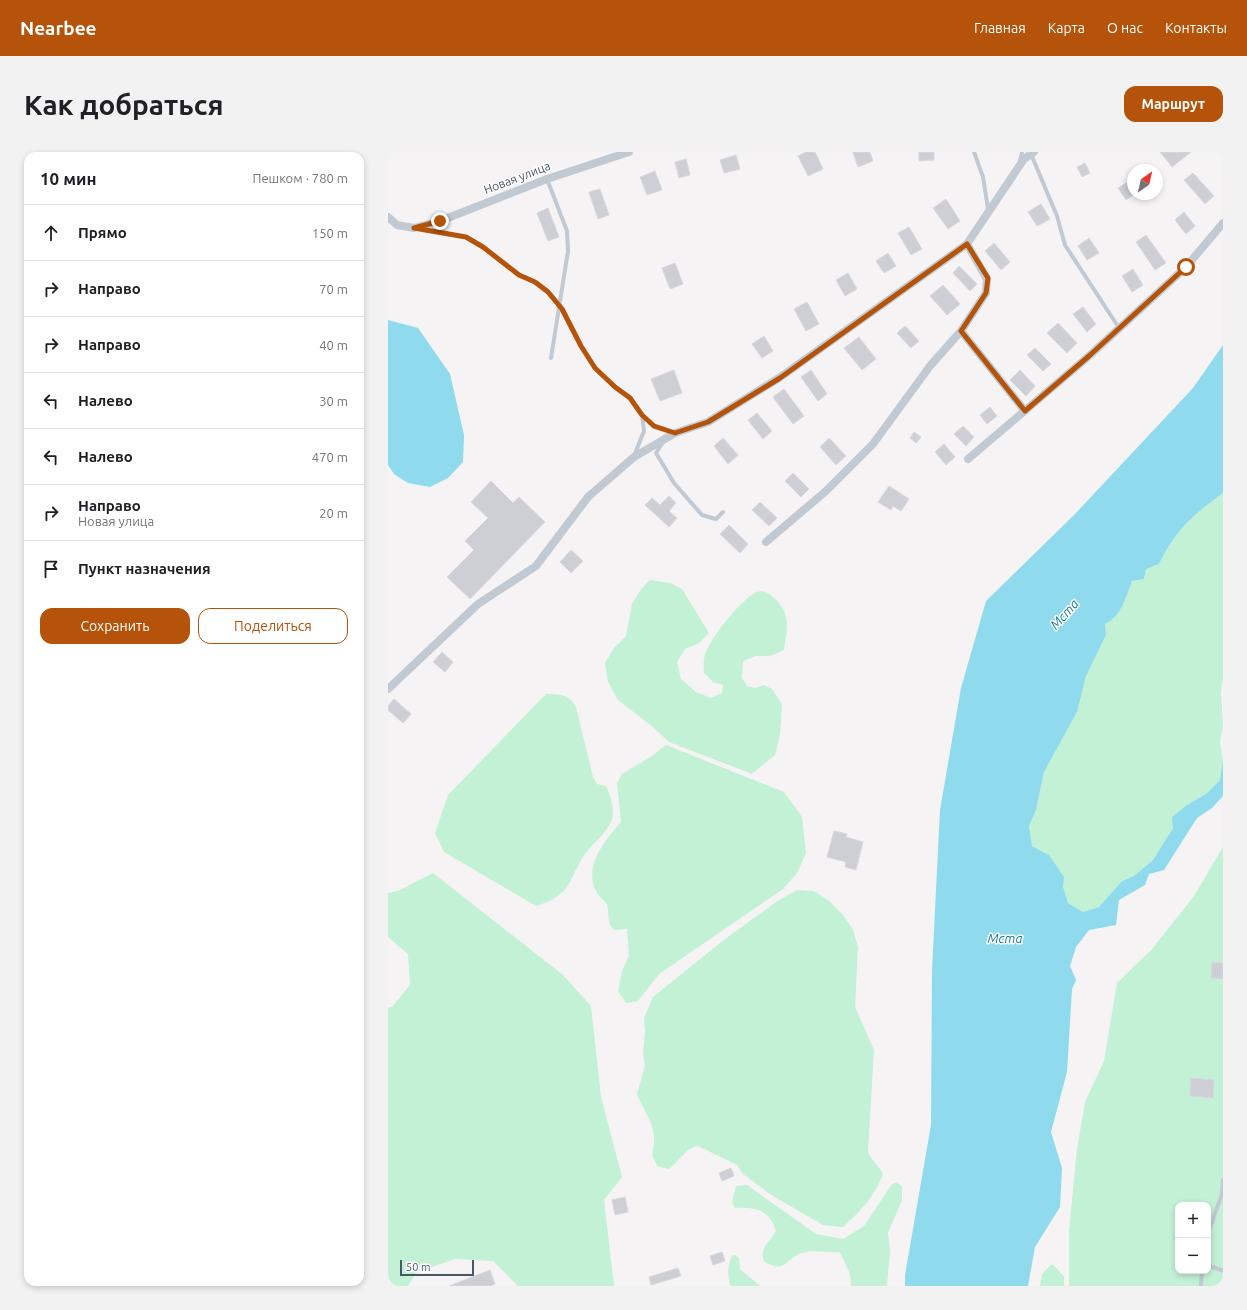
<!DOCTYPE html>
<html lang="ru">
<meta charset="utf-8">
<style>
:root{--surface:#fff;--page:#f2f2f2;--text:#202124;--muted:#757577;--line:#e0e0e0;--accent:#b45309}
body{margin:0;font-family:Ubuntu,sans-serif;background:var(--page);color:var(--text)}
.controls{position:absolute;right:12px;bottom:12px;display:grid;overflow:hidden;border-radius:8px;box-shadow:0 2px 6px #0003}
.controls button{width:36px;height:36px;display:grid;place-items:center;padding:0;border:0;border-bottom:1px solid var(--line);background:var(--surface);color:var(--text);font:20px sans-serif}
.compass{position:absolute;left:739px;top:12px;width:36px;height:36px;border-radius:50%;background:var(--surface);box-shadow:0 2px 6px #0003;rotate:34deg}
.scale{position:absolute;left:12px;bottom:10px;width:74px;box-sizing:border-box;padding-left:4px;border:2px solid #4a5661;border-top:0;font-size:11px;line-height:14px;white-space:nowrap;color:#4a5661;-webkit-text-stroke:3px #fff;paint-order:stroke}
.stop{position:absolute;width:12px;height:12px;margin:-9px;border:3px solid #b45309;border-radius:50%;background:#fff}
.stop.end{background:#b45309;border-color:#fff;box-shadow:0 1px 4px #0008}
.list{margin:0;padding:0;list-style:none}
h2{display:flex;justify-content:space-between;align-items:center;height:52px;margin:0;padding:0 16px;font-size:17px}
h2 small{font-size:13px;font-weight:400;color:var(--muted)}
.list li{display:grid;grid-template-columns:26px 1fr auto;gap:12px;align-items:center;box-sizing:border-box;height:56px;padding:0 16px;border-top:1px solid var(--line)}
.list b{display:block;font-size:15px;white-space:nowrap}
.list p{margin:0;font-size:13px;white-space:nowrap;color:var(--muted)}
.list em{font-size:13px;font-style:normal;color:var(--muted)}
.actions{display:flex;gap:8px;padding:12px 16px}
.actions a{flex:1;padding:9px 0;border:1px solid var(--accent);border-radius:12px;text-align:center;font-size:14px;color:var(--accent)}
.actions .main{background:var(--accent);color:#fff}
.icon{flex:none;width:22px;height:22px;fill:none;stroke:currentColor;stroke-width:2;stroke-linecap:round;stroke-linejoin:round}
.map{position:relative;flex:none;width:835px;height:1134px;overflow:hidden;border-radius:12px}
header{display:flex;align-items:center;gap:24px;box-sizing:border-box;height:56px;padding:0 20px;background:var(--accent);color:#fff}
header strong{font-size:19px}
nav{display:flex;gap:22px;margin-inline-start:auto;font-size:14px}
.intro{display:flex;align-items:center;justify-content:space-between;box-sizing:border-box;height:96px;padding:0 24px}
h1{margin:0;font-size:28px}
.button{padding:10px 18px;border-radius:12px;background:var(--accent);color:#fff;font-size:14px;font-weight:700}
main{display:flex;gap:24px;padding:0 24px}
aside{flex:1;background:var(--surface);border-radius:12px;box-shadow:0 2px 6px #0003}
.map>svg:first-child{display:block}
.green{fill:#c3f1d5;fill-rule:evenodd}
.water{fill:#90daee}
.building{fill:#cdcfd5;stroke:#d7d9de}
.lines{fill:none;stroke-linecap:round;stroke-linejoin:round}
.lane{stroke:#c1cad2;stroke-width:4}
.street{stroke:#c1cad2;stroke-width:8}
.route{stroke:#b45309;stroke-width:5}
.labels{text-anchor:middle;stroke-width:3;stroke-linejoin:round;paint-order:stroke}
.street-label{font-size:12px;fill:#4a5661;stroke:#fff}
.water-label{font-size:13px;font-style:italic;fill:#0c7c9b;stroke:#fff}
</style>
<header>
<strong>Nearbee</strong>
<nav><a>Главная</a><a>Карта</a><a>О нас</a><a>Контакты</a></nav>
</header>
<div class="intro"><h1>Как добраться</h1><a class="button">Маршрут</a></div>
<main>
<aside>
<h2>10 мин<small>Пешком · 780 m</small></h2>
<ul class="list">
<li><svg class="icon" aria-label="ahead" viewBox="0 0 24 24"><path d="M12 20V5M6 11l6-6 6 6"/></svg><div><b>Прямо</b></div><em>150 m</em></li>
<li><svg class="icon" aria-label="right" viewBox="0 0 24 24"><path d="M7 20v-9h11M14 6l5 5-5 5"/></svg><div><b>Направо</b></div><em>70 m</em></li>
<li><svg class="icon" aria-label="right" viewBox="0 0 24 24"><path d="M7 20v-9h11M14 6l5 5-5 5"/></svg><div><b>Направо</b></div><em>40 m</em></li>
<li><svg class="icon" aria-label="left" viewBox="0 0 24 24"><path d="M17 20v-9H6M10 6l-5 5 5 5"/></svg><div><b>Налево</b></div><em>30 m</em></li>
<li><svg class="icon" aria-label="left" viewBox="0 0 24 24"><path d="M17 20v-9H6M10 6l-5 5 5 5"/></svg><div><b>Налево</b></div><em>470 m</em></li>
<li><svg class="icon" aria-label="right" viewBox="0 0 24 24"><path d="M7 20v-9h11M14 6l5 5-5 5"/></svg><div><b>Направо</b><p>Новая улица</p></div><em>20 m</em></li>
<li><svg class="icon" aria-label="arrive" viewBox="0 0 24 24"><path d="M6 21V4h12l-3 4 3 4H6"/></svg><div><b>Пункт назначения</b></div></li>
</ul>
<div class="actions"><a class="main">Сохранить</a><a>Поделиться</a></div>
</aside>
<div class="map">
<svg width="835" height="1134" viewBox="0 0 835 1134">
<rect width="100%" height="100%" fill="#f5f3f3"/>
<path class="green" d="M835,341v185l-2,15 2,33 -3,16 3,18 -3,20 -13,13 -20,12 -34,55 -19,16 -12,5 -23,26 -16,5 -15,-9 -19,-48 -17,-9 -3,-20 7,-16 8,-38 33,-60 9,-36 20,-41 -1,-11c16,-7 21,-28 27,-43l12,-2 2,-10 13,-5c19,-37 32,-47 64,-71z
M262,428l20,3 12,6 27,44 -10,10 -14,6 -8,13 4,17 15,13 15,6 11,-5 1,-8 -10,-3 -9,-9c0,-6 -1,-13 1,-18 4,-16 37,-57 52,-63 6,-2 12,1 16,5 19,17 14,31 11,53l-14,6h-14l-13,5 -1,17 5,8 8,2 9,-3 8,4 10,15 -2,31 -5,20 -23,19 -83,-32 -16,-15 -35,-27 -10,-18 -3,-19 9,-15 12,-12 6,-32 10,-16z
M158,542c14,0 23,0 30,13l17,70 4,7 9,2c4,9 9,22 6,33 -4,14 -21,25 -29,38 -5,7 -14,29 -18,33 -9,8 -18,13 -29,16l-92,-54 -9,-19 13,-38z
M278,593l118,47 18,25 4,36 -9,20 -14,16 -124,85 -21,27 -12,2 -8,-12 4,-20 7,-16 -2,-26 -13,1c-8,-8 -4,-15 -7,-25 -2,-5 -8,-8 -10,-12 -15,-25 8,-53 24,-71l-4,-39 5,-9 30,-18z
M835,695v439h-154v-56l8,-81 8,-47 19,-41 13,-78 35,-34 42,-53zM790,1053h30v66h-30z
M45,721l130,102 28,31 10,91 21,80 -18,23 10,86h-96l-25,-25 -38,-2 -38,13 -9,14h-20v-278l4,-1 18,-22 -2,-31 -20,-17v-44l10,-2z
M409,738l17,1 15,10 14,14 10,15 5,17 -3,60 19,43 -6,102c4,9 10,13 15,22 -8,22 -23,38 -40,53l-20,-2 -50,-29 -30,-22 -6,-9 -39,-19c-13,2 -18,15 -29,23l-12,-3 -5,-12c7,-27 -5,-36 -15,-60l8,-28 -2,-12 2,-23 -1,-13 9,-21 72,-58 51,-37z
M509,1030l5,5v13l-14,33 2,19 -3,34h-36l-1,-12 -10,-22c-9,1 -27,-2 -35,0 -20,4 -18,24 -41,9 -5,-14 6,-19 12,-30 -6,-21 -20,-24 -41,-23l-3,-6 4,-16 11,-1 69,49 27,5 21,-13 28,-42z
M347,1103l4,3 1,11 20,17h-30c-2,-11 -3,-20 2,-30z
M664,1112l12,12v10h-24l2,-12z"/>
<path class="water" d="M0,168l30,8 32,46 14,61 -1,27 -15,16 -18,9 -22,-4 -14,-9 -6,-9z
M835,193v148c-32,24 -45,34 -64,71l-13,5 -2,10 -12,2c-6,16 -11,36 -27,43l1,11 -20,41 -9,36 -33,60 -8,38 -7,16 3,20 17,9 15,22 -1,10 5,16 15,9 16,-5 23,-26 12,-5 19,-16 20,-32 -1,-11 15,-12 20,-12 13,-13 3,-20v36l-11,12 -15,10 -33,52 -15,4 -4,11 -26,15 -3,25 -27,5 -13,17 -6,19 6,14 -4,9 -5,83 -16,60 11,36 -2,39 -25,40 -7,39h-123v-11l26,-150 1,-155 8,-160 21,-122 25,-87 89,-87 118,-126z"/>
<path class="building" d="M418,0h9l8,17 -15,7 -10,-20z
M465,0h17l3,9 -15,6z
M531,0h15v8l-15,1z
M772,0h31l-19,15z
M348,3l4,14 -16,4 -4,-13z
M298,7l4,16 -11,3 -4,-16z
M697,11l5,10 -8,4 -5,-10z
M267,19l7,19 -15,5 -7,-18z
M805,21l21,23 -9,8 -21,-24z
M741,29l4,6v8l-7,5 -8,-12z
M212,37l9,26 -11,4 -9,-27z
M558,47l14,22 -12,8 -15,-21z
M653,52l9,15 -13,7 -9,-14z
M160,56l11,29 -11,4 -11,-28z
M796,60l11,14 -9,8 -11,-14z
M521,75l13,22 -11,6 -13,-22z
M758,83l20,28 -11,7 -19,-28z
M701,86l10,15 -12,7 -9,-14z
M606,91l16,19 -9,8 -16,-19z
M500,101l8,13 -12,7 -8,-12z
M287,111l8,21 -13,5 -8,-21z
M571,114l18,18 -7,7 -17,-18z
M745,117l10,16 -11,7 -10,-16z
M460,121l9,16 -12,7 -9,-16z
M555,133l17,19 -13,11 -17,-19z
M419,150l12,22 -13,7 -12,-22z
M695,155l13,17 -9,8 -14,-18z
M670,171l19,20 -10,10 -20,-20z
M517,174l14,15 -8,7 -14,-15z
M376,184l9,15 -11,7 -10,-14z
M471,185l17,22 -14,11 -18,-22z
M647,196l16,16 -8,7 -16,-16z
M286,218l8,23 -22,8 -9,-22z
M423,218l16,24 -9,7 -17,-24z
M632,218l15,16 -9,10 -16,-16z
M396,237l20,27 -11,8 -20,-27z
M602,255l7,9 -10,8 -7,-9z
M369,261l15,18 -9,8 -15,-19z
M575,274l11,11 -8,9 -12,-12z
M526,280l7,5 -5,6 -6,-5z
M335,286l15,17 -10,9 -14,-18z
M441,286l17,18 -10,9 -16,-18z
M556,292l11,13 -9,8 -11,-13z
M405,321l16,16 -8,8 -16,-16z
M103,329l22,22 6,-6 26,25 -75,77 -23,-22 27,-27 -9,-9 23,-23 -17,-16z
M501,334l20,13 -8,12 -8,-5 -2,4 -13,-8z
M281,344l7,7 -7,8 8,7 -8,9 -24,-22 7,-7 8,7z
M372,350l17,16 -8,8 -17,-16z
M341,373l19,19 -8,9 -20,-19z
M183,398l12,11 -12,12 -11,-11z
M54,500l11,10 -8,10 -12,-10z
M6,547l17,15 -8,9 -15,-13v-4z
M446,679l13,3 -1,3 17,5 -7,28 -11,-3 1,-5 -19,-5z
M824,810l11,1v16l-12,-1z
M803,926l23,2 -1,18 -23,-2z
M343,1016l3,8 -12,5 -3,-8z
M237,1045l3,15 -13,3 -3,-15z
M334,1100l3,9 -12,4 -3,-9z
M290,1116l3,8 -30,9 -2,-8z
M102,1118l5,14 -4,2h-42z"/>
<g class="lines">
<path class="lane" d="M586,0l9,25 5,32
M643,2l26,62 8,29 54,83
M632,9l2,-9
M159,27l20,52 1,20 -17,107
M31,77l47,8 17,10 36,28 16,7 13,9 15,18 18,37 14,22 20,19 15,10 12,18 2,16 -10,25
M254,263l12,12 20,6
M275,290l-7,11 18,30 28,32 14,4 7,-7
M820,1081l14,-39 1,-14
M820,1113l15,6
M813,1134l1,-15"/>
<path class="street" d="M0,65l9,8 17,3 26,-7 107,-42 82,-27
M573,179l64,80
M580,307l121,-103 97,-89 37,-44
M378,390l60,-51 47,-47 57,-78 31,-35 25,-38 1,-14 -20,-35
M0,537l90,-85 58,-38 52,-69 46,-40 41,-24 33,-11 71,-44 188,-134 57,-85 10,-7"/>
</g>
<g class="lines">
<path class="route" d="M52,69l-26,7 52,9 17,10 36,28 16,7 13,10 14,17 19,37 14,22 20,19 15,11 12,17 12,11 21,7 33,-11 72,-44 187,-134 21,34 -2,15 -25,38 64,80 64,-55 97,-89"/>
</g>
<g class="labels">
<g class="street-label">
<text transform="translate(129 26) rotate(-21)" y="4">Новая улица</text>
</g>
<g class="water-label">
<text transform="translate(676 462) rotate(-48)" y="5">Мста</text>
<text x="617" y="791">Мста</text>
</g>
</g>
</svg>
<div class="controls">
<button>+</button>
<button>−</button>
</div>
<svg class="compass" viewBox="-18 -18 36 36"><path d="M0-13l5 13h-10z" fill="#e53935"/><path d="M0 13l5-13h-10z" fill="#757577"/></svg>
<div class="scale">50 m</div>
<div class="stop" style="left:798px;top:115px"></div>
<div class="stop end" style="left:52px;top:69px"></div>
</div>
</main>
